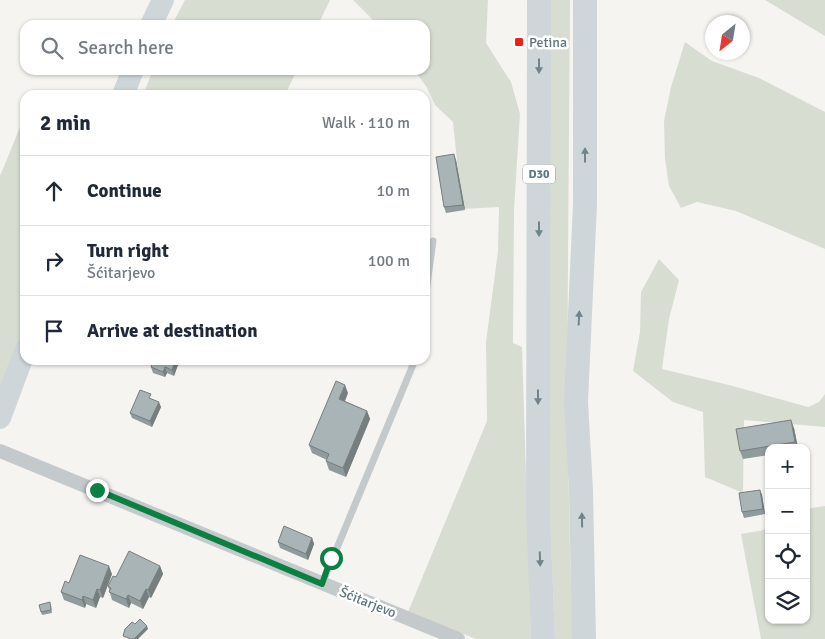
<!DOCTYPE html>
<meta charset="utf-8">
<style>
:root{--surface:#fff;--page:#f6f6f7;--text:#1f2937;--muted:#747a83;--line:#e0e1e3}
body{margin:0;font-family:Signika,sans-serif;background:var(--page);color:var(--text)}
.controls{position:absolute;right:15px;bottom:15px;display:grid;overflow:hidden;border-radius:10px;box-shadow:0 1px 4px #0004}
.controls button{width:45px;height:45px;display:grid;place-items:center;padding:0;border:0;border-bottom:1px solid var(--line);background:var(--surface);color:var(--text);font:25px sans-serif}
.compass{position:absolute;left:705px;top:15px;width:45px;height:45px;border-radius:50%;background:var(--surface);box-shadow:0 1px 4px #0004;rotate:210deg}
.stop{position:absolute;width:15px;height:15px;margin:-11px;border:4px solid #0b8043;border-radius:50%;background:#fff}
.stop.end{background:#0b8043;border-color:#fff;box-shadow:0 1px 5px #0008}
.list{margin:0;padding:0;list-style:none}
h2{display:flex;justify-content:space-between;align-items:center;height:65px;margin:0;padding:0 20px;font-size:21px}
h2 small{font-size:16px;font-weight:400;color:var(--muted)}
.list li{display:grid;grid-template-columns:32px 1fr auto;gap:15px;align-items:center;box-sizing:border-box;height:70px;padding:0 20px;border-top:1px solid var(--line)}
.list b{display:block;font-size:19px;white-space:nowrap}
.list p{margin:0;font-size:16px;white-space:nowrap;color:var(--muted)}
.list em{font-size:16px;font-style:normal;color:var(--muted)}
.icon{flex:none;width:28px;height:28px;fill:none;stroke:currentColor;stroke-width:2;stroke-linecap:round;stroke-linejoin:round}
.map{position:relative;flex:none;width:825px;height:639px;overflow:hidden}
.search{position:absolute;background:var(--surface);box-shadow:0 1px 4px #0004;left:20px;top:20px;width:410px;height:55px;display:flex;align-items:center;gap:12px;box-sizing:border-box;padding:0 18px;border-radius:15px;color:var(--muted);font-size:19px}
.panel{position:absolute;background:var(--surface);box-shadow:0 1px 4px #0004;left:20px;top:90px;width:410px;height:275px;border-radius:15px}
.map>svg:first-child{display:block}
.green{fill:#d8ddd1}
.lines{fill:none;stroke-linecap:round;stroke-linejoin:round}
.service{stroke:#c4c9cb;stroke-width:7}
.minor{stroke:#c4c9cb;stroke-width:14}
.primary{stroke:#cfd6d9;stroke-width:22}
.trunk{stroke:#cfd6d9;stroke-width:24}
.wall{fill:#909b9d}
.shaded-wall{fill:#767e7f}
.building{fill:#a8b4b6;stroke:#767e7f}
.oneway{fill:#6f848c}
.route{stroke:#0b8043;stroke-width:6}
.poi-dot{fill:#ef2117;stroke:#fff;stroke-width:2}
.labels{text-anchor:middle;stroke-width:5;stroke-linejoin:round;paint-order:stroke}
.shield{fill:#fff;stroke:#8e9fa5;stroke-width:1}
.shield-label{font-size:12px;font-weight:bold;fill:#5e767e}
.poi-label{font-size:14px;fill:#5e767e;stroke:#fff;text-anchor:start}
.street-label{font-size:14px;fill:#5e767e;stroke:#fff}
</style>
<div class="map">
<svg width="825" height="639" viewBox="0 0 825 639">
<rect width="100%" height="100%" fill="#f5f4f1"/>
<path class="green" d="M185,0h145l-12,25h-146z
M353,0h135l-2,43 25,39 9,32 -6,96 -1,133 9,4 9,292h-55l-68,-27 79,-191 -1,-79 12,-91 1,-44 -37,2 -9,-87 -18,-17 -9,-19 -12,-16h11v-45h-47z
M549,0h21c-1,213 -6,426 3,639h-18l-6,-143z
M765,0h60v36z
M685,42l27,19 47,17 66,34v137l-89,-38 -39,-9 -16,6 -12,-22 -4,-27 -1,-38 7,-34z
M153,70h144l-12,25h-142z
M25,115v215l-25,62v-216z
M659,259l20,21 -10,39 -7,50 67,16 79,22 11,-5 6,-8v33l-81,-7 -1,73 -38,-16 -2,-65 -30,-10 -40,-31 7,-39 1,-40z
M825,506v133h-64l-20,-105 28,-5v91h37v-111z"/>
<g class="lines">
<path class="service" d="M425,299l8,-58
M322,584l93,-224"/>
<path class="minor" d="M0,451l458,188"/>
<path class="primary" d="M151,25l12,-25
M123,95l10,-25
M0,418l25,-67"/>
<path class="trunk" d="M539,0l-1,513 5,126
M584,639l-3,-149 -5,-88 9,-198v-204"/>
</g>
<path class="wall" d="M456,160l9,50 -19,3 -2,-6z
M154,360h24l1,2 -5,14 -7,-3 -2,4 -12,-4 -2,-6z
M348,393l-3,8 22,10 3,8 -24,58 -17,-7 -3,-9 1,-1 -15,-7 -3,-8z
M153,399l8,8 -9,20 -20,-9 -2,-5z
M794,428l4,20h-29v7l-26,4 -3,-8z
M760,490l2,5 3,19 -21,4 -2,-6z
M312,538l2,6 -6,16 -28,-12 -2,-6z
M160,566l3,8 -12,24 -2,-1 -6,12 -12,-6 -2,5 -17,-8 -4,-14 8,-9z
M112,574l-9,24 -3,-1 -4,11 -10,-4 -1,4 -21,-8 -3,-8z
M51,605l1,8 -10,2 -1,-3z"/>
<path class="shaded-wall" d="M454,154l2,6 9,50 -2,-5z
M176,360h2l1,2 -5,14 -2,-6z
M165,367l2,6 -2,4 -2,-5z
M345,385l3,8 -6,14 -3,-8z
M159,402l2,5 -9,20 -2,-6z
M367,411l3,8 -24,58 -3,-9z
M791,420l3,8 4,20 -3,-6z
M760,490l2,5 3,19 -2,-5z
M312,538l2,6 -6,16 -2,-6z
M109,566l3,8 -9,24 -3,-8z
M160,566l3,8 -12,24 -3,-8z
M97,589l3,8 -4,11 -3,-8z
M146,589l3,8 -6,12 -3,-8z
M128,595l3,8 -2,5 -3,-9z
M83,596l3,8 -1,4 -3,-8z
M147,626l1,3 -10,10h-4z"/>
<path class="building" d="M454,154l9,51 -19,2 -8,-50z
M154,360h22l-4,10 -7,-3 -2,5 -12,-5z
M336,381l9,4 -6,14 28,12 -24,57 -17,-7 3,-7 -20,-9z
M140,390l11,4 -2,4 10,4 -9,19 -20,-8z
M791,420l4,22 -55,9 -4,-22z
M760,490l3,19 -21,3 -3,-19z
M284,526l28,12 -6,16 -28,-12z
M129,551l31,15 -12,24 -2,-1 -6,12 -12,-6 -2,4 -17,-7 2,-4 -3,-2 5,-10 3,1z
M80,555l29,11 -9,24 -3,-1 -4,11 -10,-4 -1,4 -21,-8 4,-11 4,2z
M50,602l1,8 -10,2 -2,-7z
M140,619l7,7 -13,13h-3l-8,-3 2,-7 7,-7 3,2z"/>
<defs><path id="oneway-solid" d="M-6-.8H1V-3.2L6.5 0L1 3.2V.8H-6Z" transform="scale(1.25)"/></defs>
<g class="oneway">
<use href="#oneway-solid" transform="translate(539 66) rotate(90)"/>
<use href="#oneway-solid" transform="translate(585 155) rotate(-90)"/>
<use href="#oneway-solid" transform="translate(539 229) rotate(90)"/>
<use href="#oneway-solid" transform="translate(579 318) rotate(-87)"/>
<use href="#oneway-solid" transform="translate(538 397) rotate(90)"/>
<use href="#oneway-solid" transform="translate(582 520) rotate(-91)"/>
<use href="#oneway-solid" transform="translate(540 559) rotate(88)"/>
</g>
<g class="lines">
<path class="route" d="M97,490l225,94 9,-26"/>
</g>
<rect class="poi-dot" x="514" y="37" width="10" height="10" rx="2.5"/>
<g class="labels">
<rect class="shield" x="523" y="164.5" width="32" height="19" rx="4"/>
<g class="shield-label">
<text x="539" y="178">D30</text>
</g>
<g class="poi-label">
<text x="529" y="47">Petina</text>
</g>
<g class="street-label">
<text transform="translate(368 602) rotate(22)" y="5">Šćitarjevo</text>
</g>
</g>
</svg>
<div class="controls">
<button>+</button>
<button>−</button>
<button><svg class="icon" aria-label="locate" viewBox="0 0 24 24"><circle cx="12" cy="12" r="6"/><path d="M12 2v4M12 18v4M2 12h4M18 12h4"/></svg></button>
<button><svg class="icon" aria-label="layers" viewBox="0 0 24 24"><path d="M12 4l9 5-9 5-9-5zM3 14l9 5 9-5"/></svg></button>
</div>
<svg class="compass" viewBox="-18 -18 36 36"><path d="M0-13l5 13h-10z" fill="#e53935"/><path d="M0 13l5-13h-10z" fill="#747a83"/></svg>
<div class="stop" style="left:331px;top:558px"></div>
<div class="stop end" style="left:97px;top:490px"></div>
<div class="search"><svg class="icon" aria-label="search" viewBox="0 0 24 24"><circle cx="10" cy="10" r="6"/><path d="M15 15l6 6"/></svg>Search here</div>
<section class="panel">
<h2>2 min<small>Walk · 110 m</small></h2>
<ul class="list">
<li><svg class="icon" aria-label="ahead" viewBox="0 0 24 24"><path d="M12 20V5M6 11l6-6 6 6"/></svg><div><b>Continue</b></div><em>10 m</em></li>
<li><svg class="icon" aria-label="right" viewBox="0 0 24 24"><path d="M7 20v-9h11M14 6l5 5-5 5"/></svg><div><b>Turn right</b><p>Šćitarjevo</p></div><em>100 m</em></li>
<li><svg class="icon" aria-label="arrive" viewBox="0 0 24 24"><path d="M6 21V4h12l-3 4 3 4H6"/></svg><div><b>Arrive at destination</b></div></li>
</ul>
</section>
</div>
